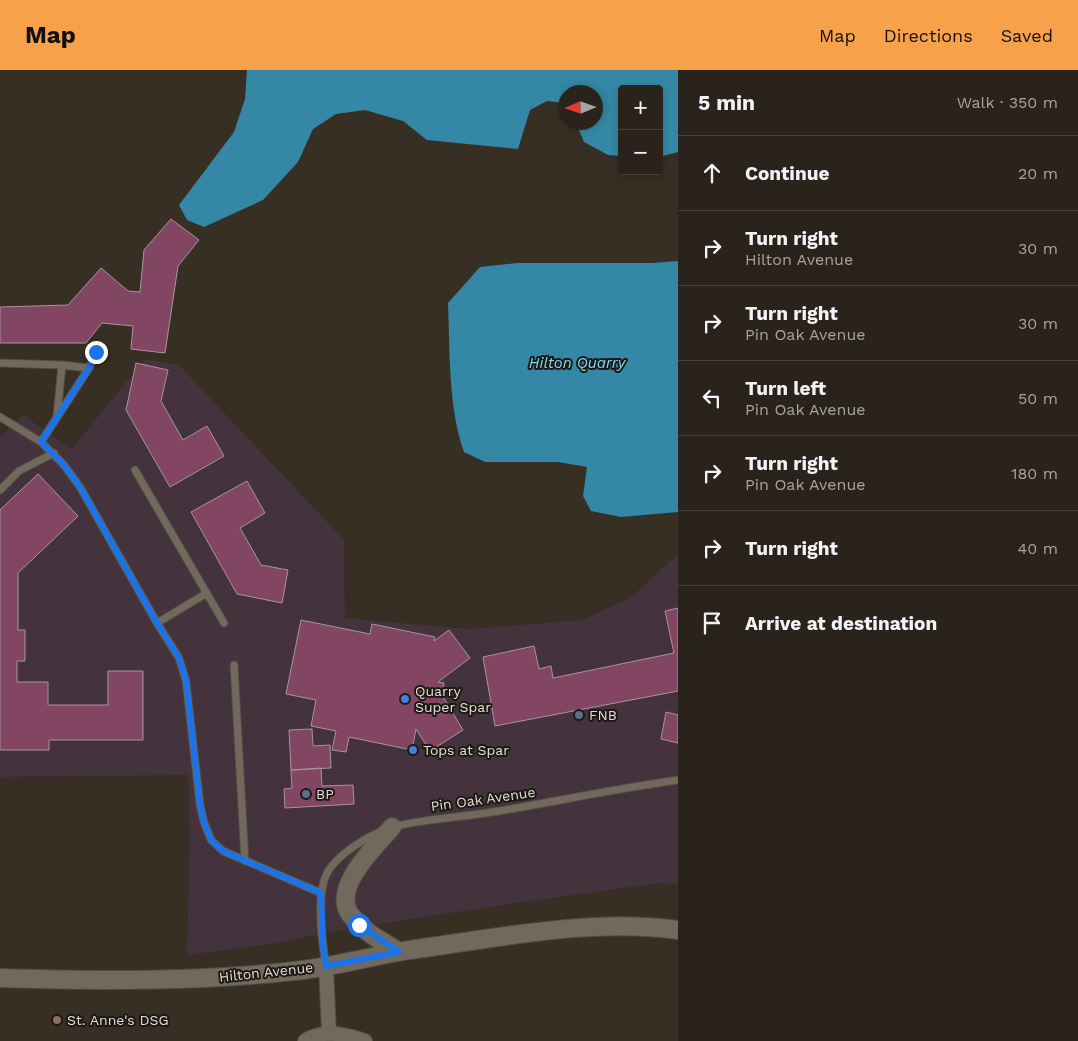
<!DOCTYPE html>
<meta charset="utf-8">
<style>
:root{--surface:#29231b;--page:#312b24;--text:#f1f3f6;--muted:#a5a4a3;--line:#45403a;--accent:#f7a14a}
body{margin:0;font-family:"Work Sans",sans-serif;background:var(--page);color:var(--text)}
.controls{position:absolute;right:15px;top:15px;display:grid;overflow:hidden;border-radius:5px;box-shadow:0 2px 8px #0003}
.controls button{width:45px;height:45px;display:grid;place-items:center;padding:0;border:0;border-bottom:1px solid var(--line);background:var(--surface);color:var(--text);font:25px sans-serif}
.compass{position:absolute;left:558px;top:15px;width:45px;height:45px;border-radius:50%;background:var(--surface);box-shadow:0 2px 8px #0003;rotate:268deg}
.stop{position:absolute;width:15px;height:15px;margin:-11px;border:4px solid #1a73e8;border-radius:50%;background:#fff}
.stop.end{background:#1a73e8;border-color:#fff;box-shadow:0 1px 5px #0008}
.list{margin:0;padding:0;list-style:none}
h2{display:flex;justify-content:space-between;align-items:center;height:65px;margin:0;padding:0 20px;font-size:21px}
h2 small{font-size:16px;font-weight:400;color:var(--muted)}
.list li{display:grid;grid-template-columns:32px 1fr auto;gap:15px;align-items:center;box-sizing:border-box;height:75px;padding:0 20px;border-top:1px solid var(--line)}
.list b{display:block;font-size:19px;white-space:nowrap}
.list p{margin:0;font-size:16px;white-space:nowrap;color:var(--muted)}
.list em{font-size:16px;font-style:normal;color:var(--muted)}
.icon{flex:none;width:28px;height:28px;fill:none;stroke:currentColor;stroke-width:2;stroke-linecap:round;stroke-linejoin:round}
.map{position:relative;flex:none;width:678px;height:971px;overflow:hidden}
header{display:flex;align-items:center;gap:30px;box-sizing:border-box;height:70px;padding:0 25px;background:var(--accent);color:#111}
header strong{font-size:24px}
nav{display:flex;gap:28px;margin-inline-start:auto;font-size:18px}
main{display:flex}
aside{flex:1;background:var(--surface)}
.map>svg:first-child{display:block}
.commercial{fill:#44323c}
.water{fill:#3488a5}
.building{fill:#824562;stroke:#a7969d}
.lines{fill:none;stroke-linecap:round;stroke-linejoin:round}
.service-casing{stroke:#524b41;stroke-width:9}
.minor-casing{stroke:#524b41;stroke-width:16}
.tertiary-casing{stroke:#524b41;stroke-width:20}
.service{stroke:#72695d;stroke-width:7}
.minor{stroke:#72695d;stroke-width:14}
.tertiary{stroke:#72695d;stroke-width:18}
.route{stroke:#1a73e8;stroke-width:6}
.shop-dot{fill:#3f7fe0;stroke:#1c1813;stroke-width:2}
.service-dot{fill:#5c6f8a;stroke:#1c1813;stroke-width:2}
.education-dot{fill:#8d6e63;stroke:#1c1813;stroke-width:2}
.labels{text-anchor:middle;stroke-width:4;stroke-linejoin:round;paint-order:stroke}
.poi-label{font-size:14px;fill:#e3ded6;stroke:#1c1813;text-anchor:start}
.street-label{font-size:14px;fill:#e3ded6;stroke:#1c1813}
.water-label{font-size:15px;font-style:italic;fill:#83dbfc;stroke:#1c1813}
</style>
<header>
<strong>Map</strong>
<nav><a>Map</a><a>Directions</a><a>Saved</a></nav>
</header>
<main>
<div class="map">
<svg width="678" height="971" viewBox="0 0 678 971">
<rect width="100%" height="100%" fill="#372f24"/>
<path class="commercial" d="M145,289l34,6 165,175 1,78 124,11 113,-9 48,-22 48,-44v330l-19,-1 -150,21 -163,25 -69,14 -90,12 3,-123 -2,-57 -188,2v-340l23,-22 49,34z"/>
<path class="water" d="M247,0h431v82l-19,5v-68h-37v67l-14,-1 -24,-13 -8,-19 20,-1v-30h-30l-1,11 -18,-2 -17,9 -12,39 -91,-9 -24,-19 -38,-11 -29,4 -23,15 -15,33 -35,38 -59,27 -17,-7 -8,-15 55,-73 11,-33z
M678,191v251l-57,5 -30,-6 -8,-15 4,-29 -29,-5h-73l-21,-10c-16,-45 -14,-102 -16,-149l32,-36 38,-4h134z"/>
<path class="building" d="M171,149l28,21 -21,26 -13,87 -34,-4 2,-23 -31,-3 -16,20h-86v-36l68,-2 33,-37 27,23 12,1 4,-42z
M136,293l32,7 -7,31 22,39 24,-14 17,30 -54,31 -44,-77z
M38,404l40,42 -60,57v57h7v31h-8v21h31v23h60v-34h35v69h-94v10h-49v-240z
M247,411l18,32 -25,15 21,37 27,5 -6,33 -45,-9 -46,-82z
M678,538v83l-183,35 -12,-69 51,-11 5,23 12,-3 2,12 121,-25 -9,-42z
M301,550l69,14 2,-10 63,13 -1,4 15,-11 21,28 -32,24 6,1 -2,12 21,35 -33,21 -14,-22 -4,21 -63,-13 -3,15 -14,-2 4,-19 -25,-5 5,-26 -30,-6z
M666,642l12,3v28l-17,-4z
M312,659l1,17 17,-1 1,23 -40,2 -2,-40z
M321,698l1,18 31,-1 1,19 -69,4 -1,-19 8,-1 -1,-18z"/>
<g class="lines">
<defs>
<path id="service" d="M0,293l62,2 27,3
M57,346l5,-51
M0,347l41,25 23,23 16,22 77,136 22,35 7,23 14,124 4,17 7,18 12,11 98,42
M41,372l48,-74 7,-16
M135,400l89,153
M0,420l19,-19 35,-18
M157,553l50,-30
M234,595l11,196
M392,757c37,-9 75,-10 113,-17 58,-10 115,-22 173,-30
M326,896c-4,-24 -11,-76 3,-96 10,-16 36,-32 53,-39"/>
<path id="minor" d="M326,896l3,67
M305,971c17,-12 41,-7 60,0"/>
<path id="tertiary" d="M392,757c-16,19 -57,57 -44,84 2,4 7,9 10,12 10,12 28,20 41,29
M0,908c101,3 202,4 303,-8 30,-4 59,-11 89,-17 29,-5 58,-9 86,-13 66,-10 134,-19 200,-10"/>
</defs>
<use href="#service" class="service-casing"/>
<use href="#minor" class="minor-casing"/>
<use href="#tertiary" class="tertiary-casing"/>
<use href="#service" class="service"/>
<use href="#minor" class="minor"/>
<use href="#tertiary" class="tertiary"/>
</g>
<g class="lines">
<path class="route" d="M96,282l-7,16 -48,74 23,23 16,22 77,136 22,35 7,22 14,125 4,17 7,18 12,11 98,42 2,53 3,20 73,-14 -40,-27"/>
</g>
<g class="shop-dot">
<circle cx="405" cy="629" r="5"/>
<circle cx="413" cy="680" r="5"/>
</g>
<g class="service-dot">
<circle cx="579" cy="645" r="5"/>
<circle cx="306" cy="724" r="5"/>
</g>
<circle class="education-dot" cx="57" cy="950" r="5"/>
<g class="labels">
<g class="poi-label">
<text x="415" y="626">Quarry<tspan x="415" dy="16">Super Spar</tspan></text>
<text x="589" y="650">FNB</text>
<text x="423" y="685">Tops at Spar</text>
<text x="316" y="729">BP</text>
<text x="67" y="955">St. Anne's DSG</text>
</g>
<g class="street-label">
<text transform="translate(483 729) rotate(-8)" y="5">Pin Oak Avenue</text>
<text transform="translate(266 902) rotate(-6)" y="5">Hilton Avenue</text>
</g>
<g class="water-label">
<text x="577" y="298">Hilton Quarry</text>
</g>
</g>
</svg>
<div class="controls">
<button>+</button>
<button>−</button>
</div>
<svg class="compass" viewBox="-18 -18 36 36"><path d="M0-13l5 13h-10z" fill="#e53935"/><path d="M0 13l5-13h-10z" fill="#a5a4a3"/></svg>
<div class="stop" style="left:359px;top:855px"></div>
<div class="stop end" style="left:96px;top:282px"></div>
</div>
<aside>
<h2>5 min<small>Walk · 350 m</small></h2>
<ul class="list">
<li><svg class="icon" aria-label="ahead" viewBox="0 0 24 24"><path d="M12 20V5M6 11l6-6 6 6"/></svg><div><b>Continue</b></div><em>20 m</em></li>
<li><svg class="icon" aria-label="right" viewBox="0 0 24 24"><path d="M7 20v-9h11M14 6l5 5-5 5"/></svg><div><b>Turn right</b><p>Hilton Avenue</p></div><em>30 m</em></li>
<li><svg class="icon" aria-label="right" viewBox="0 0 24 24"><path d="M7 20v-9h11M14 6l5 5-5 5"/></svg><div><b>Turn right</b><p>Pin Oak Avenue</p></div><em>30 m</em></li>
<li><svg class="icon" aria-label="left" viewBox="0 0 24 24"><path d="M17 20v-9H6M10 6l-5 5 5 5"/></svg><div><b>Turn left</b><p>Pin Oak Avenue</p></div><em>50 m</em></li>
<li><svg class="icon" aria-label="right" viewBox="0 0 24 24"><path d="M7 20v-9h11M14 6l5 5-5 5"/></svg><div><b>Turn right</b><p>Pin Oak Avenue</p></div><em>180 m</em></li>
<li><svg class="icon" aria-label="right" viewBox="0 0 24 24"><path d="M7 20v-9h11M14 6l5 5-5 5"/></svg><div><b>Turn right</b></div><em>40 m</em></li>
<li><svg class="icon" aria-label="arrive" viewBox="0 0 24 24"><path d="M6 21V4h12l-3 4 3 4H6"/></svg><div><b>Arrive at destination</b></div></li>
</ul>
</aside>
</main>
